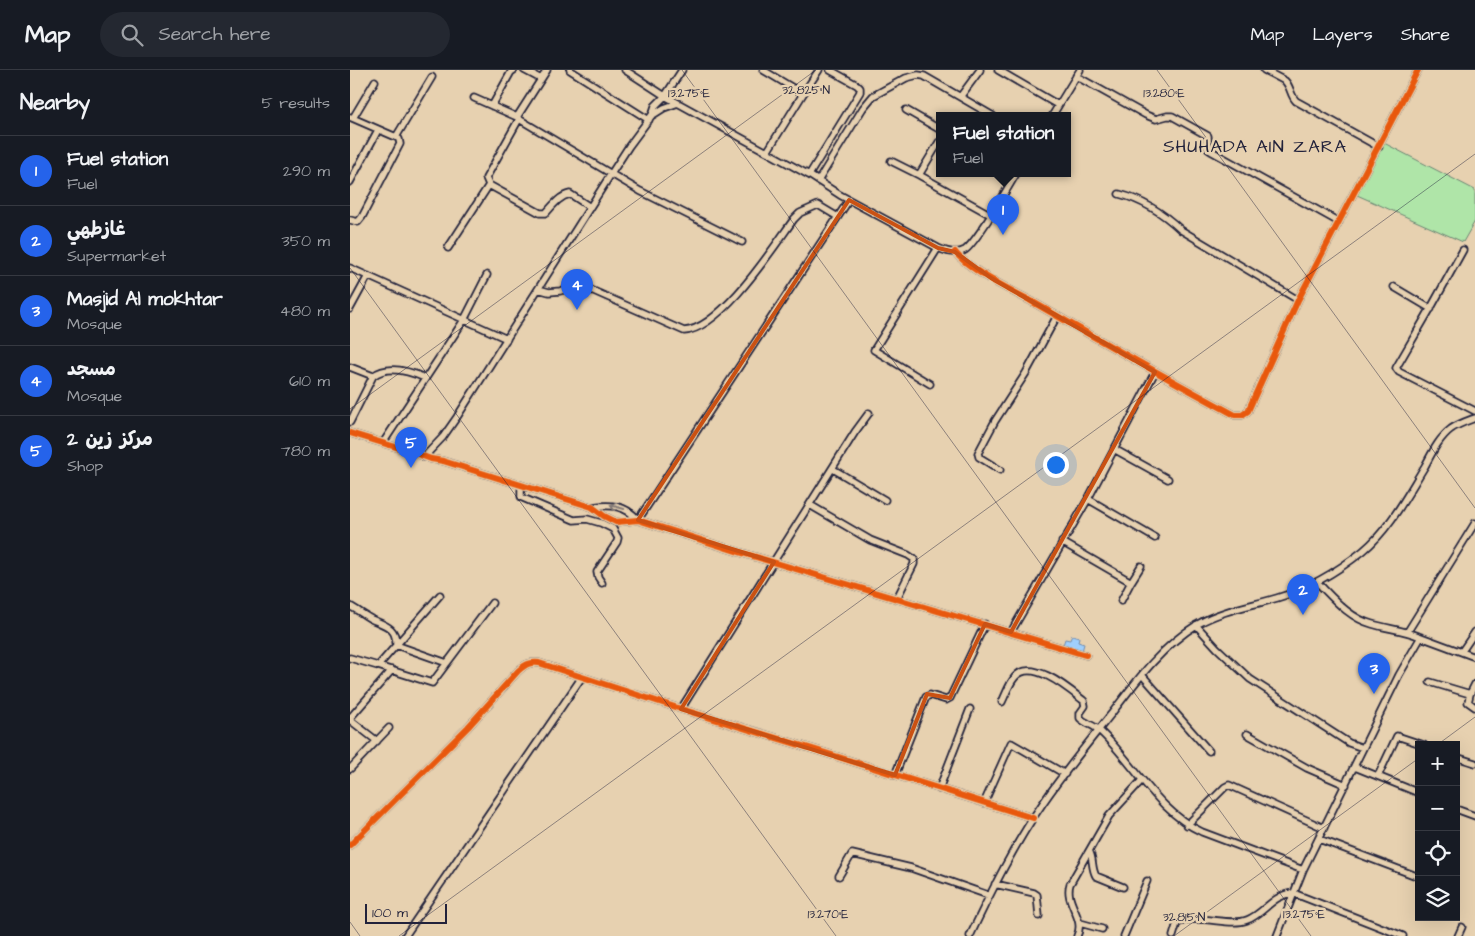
<!DOCTYPE html>
<meta charset="utf-8">
<style>
:root{--surface:#171b24;--page:#242831;--text:#f1f3f6;--muted:#9ea1a6;--line:#363941;--accent:#2563eb}
body{margin:0;font-family:"Architects Daughter","Playpen Sans Arabic",sans-serif;background:var(--page);color:var(--text)}
.controls{position:absolute;right:15px;bottom:15px;display:grid;overflow:hidden;border-radius:0px;box-shadow:0 5px 20px #0002}
.controls button{width:45px;height:45px;display:grid;place-items:center;padding:0;border:0;border-bottom:1px solid var(--line);background:var(--surface);color:var(--text);font:25px sans-serif}
.scale{position:absolute;left:15px;bottom:12px;width:82px;box-sizing:border-box;padding-left:5px;border:2px solid #22223b;border-top:0;font-size:14px;line-height:18px;white-space:nowrap;color:#22223b;-webkit-text-stroke:4px #e7d1b0;paint-order:stroke}
.you{position:absolute;left:705px;top:394px;width:18px;height:18px;margin:-12px;border:4px solid #fff;border-radius:50%;background:#1a73e8;box-shadow:0 0 0 8px #1a73e833}
.badge{display:grid;place-items:center;width:32px;height:32px;border-radius:50%;background:var(--accent);color:#fff;font-size:16px;font-weight:700}
.pin{position:absolute;translate:-50% -41px;filter:drop-shadow(0 1px 2px #0008)}
.pin::after{content:'';position:absolute;top:26px;width:18px;height:15px;background:inherit;clip-path:polygon(0 0,100% 0,50% 100%)}
.popup{position:absolute;left:586px;top:42px;width:135px;height:65px;box-sizing:border-box;display:grid;place-content:center;border-radius:0px;background:var(--surface);filter:drop-shadow(0 1px 4px #0005);font-size:16px;white-space:nowrap;color:var(--muted)}
.popup b{font-size:19px;color:var(--text)}
.popup::after{content:'';position:absolute;left:50%;top:100%;margin-left:-10px;border:10px solid transparent;border-top-color:var(--surface)}
.list{margin:0;padding:0;list-style:none}
h2{display:flex;justify-content:space-between;align-items:center;height:65px;margin:0;padding:0 20px;font-size:21px}
h2 small{font-size:16px;font-weight:400;color:var(--muted)}
.list li{display:grid;grid-template-columns:32px 1fr auto;gap:15px;align-items:center;box-sizing:border-box;height:70px;padding:0 20px;border-top:1px solid var(--line)}
.list b{display:block;font-size:19px;white-space:nowrap}
.list p{margin:0;font-size:16px;white-space:nowrap;color:var(--muted)}
.list em{font-size:16px;font-style:normal;color:var(--muted)}
.icon{flex:none;width:28px;height:28px;fill:none;stroke:currentColor;stroke-width:2;stroke-linecap:round;stroke-linejoin:round}
.map{position:relative;flex:none;width:1125px;height:866px;overflow:hidden}
header{display:flex;align-items:center;gap:30px;box-sizing:border-box;height:70px;padding:0 25px;background:var(--surface);border-bottom:1px solid var(--line)}
header strong{font-size:24px}
nav{display:flex;gap:28px;margin-inline-start:auto;font-size:18px}
.search{width:350px;height:45px;background:var(--page);display:flex;align-items:center;gap:12px;box-sizing:border-box;padding:0 18px;border-radius:28px;color:var(--muted);font-size:19px}
main{display:flex}
aside{flex:1;background:var(--surface)}
.map>svg:first-child{display:block}
.green{fill:#afe5a8;stroke:#688472}
.water{fill:#a0cffc;stroke:#6e8aaf}
.lines{fill:none;stroke-linecap:round;stroke-linejoin:round}
.minor-casing{stroke:#22223b;stroke-width:9}
.minor{stroke:#e7d1b0;stroke-width:5.5}
.cycleway-casing{stroke:#e7d1b0;stroke-width:9}
.cycleway{stroke:#e8590c;stroke-width:6}
.oneway{stroke:#847a76}
.marked{fill:none;stroke:#ca5113;stroke-width:4;stroke-linejoin:round}
.ticks{fill:none;stroke:#22223b;stroke-width:1;stroke-opacity:0.45}
.labels{text-anchor:middle;stroke-width:5;stroke-linejoin:round;paint-order:stroke}
.quarter-label{font-size:18px;letter-spacing:1px;fill:#22223b;stroke:#e7d1b0}
.ticks-label{font-size:12px;text-anchor:middle;fill:#22223b;stroke:#e7d1b0;stroke-width:5;stroke-linejoin:round;paint-order:stroke}
</style>
<header>
<strong>Map</strong>
<div class="search"><svg class="icon" aria-label="search" viewBox="0 0 24 24"><circle cx="10" cy="10" r="6"/><path d="M15 15l6 6"/></svg>Search here</div>
<nav><a>Map</a><a>Layers</a><a>Share</a></nav>
</header>
<main>
<aside>
<h2>Nearby<small>5 results</small></h2>
<ul class="list">
<li><span class="badge">1</span><div><b>Fuel station</b><p>Fuel</p></div><em>290 m</em></li>
<li><span class="badge">2</span><div><b>غازطهي</b><p>Supermarket</p></div><em>350 m</em></li>
<li><span class="badge">3</span><div><b>Masjid Al mokhtar</b><p>Mosque</p></div><em>480 m</em></li>
<li><span class="badge">4</span><div><b>مسجد</b><p>Mosque</p></div><em>610 m</em></li>
<li><span class="badge">5</span><div><b>مركز زين 2</b><p>Shop</p></div><em>780 m</em></li>
</ul>
</aside>
<div class="map">
<svg width="1125" height="866" viewBox="0 0 1125 866">
<rect width="100%" height="100%" fill="#e7d1b0"/>
<filter id="ink" filterUnits="userSpaceOnUse"><feTurbulence type="fractalNoise" baseFrequency=".02" numOctaves="2"/><feDisplacementMap in="SourceGraphic" scale="10" xChannelSelector="R" yChannelSelector="G"/><feConvolveMatrix kernelMatrix="1 2 1 2 8 2 1 2 1" color-interpolation-filters="sRGB"/></filter>
<g filter="url(#ink)">
<path class="green" d="M1034,73l91,47v31l-12,21 -106,-47z"/>
<path class="water" d="M722,565l7,2 -1,5 6,2 -2,7 -19,-6 2,-6 5,1z"/>
<g class="lines">
<defs>
<path id="minor" d="M174,0l17,9
M220,0l79,50
M275,0l40,26 144,79 31,20 98,53c9,4 19,7 27,2 12,-8 42,-61 51,-76
M413,0l40,24 -36,58
M648,0l60,35
M914,0l21,11c6,6 5,14 11,20l83,46
M726,6l70,39 10,4 11,-3h5l36,20v13l3,2 128,71
M453,24l16,-24
M610,27l20,-27
M124,28l43,19 2,2 121,72 102,51
M142,36l19,-34 3,-2
M556,40l33,19
M303,45l11,-7 14,-5
M702,46l28,-46
M0,47l46,20 36,-60
M167,47l30,-47
M3,48l22,-37
M169,49l-33,59 3,7 51,28h6c7,-8 14,-17 24,-19l20,13
M541,91l28,14 72,40
M459,105l51,-83v-4l-3,-3 -27,-15
M569,105l20,-33
M468,111l45,-73 10,-12 33,-18 12,-3 6,1 69,40
M0,112l28,-52
M769,124c24,6 44,19 62,36l117,70
M0,150l8,2 4,-5 38,-73 -1,-5 -3,-2
M98,178l41,-63
M1113,180l-31,56 -36,62 3,4 76,39
M605,182c15,19 54,37 76,49 68,39 135,77 204,114h7l6,-4 50,-111 120,-230
M0,198l157,71
M1044,217l37,22
M188,219l11,3 11,-1 20,-6 104,46c37,-2 89,-83 110,-112l6,-6 18,-8 20,12
M0,239l18,-33
M0,297l23,9 -23,46
M23,306c14,-11 36,-5 52,2
M580,314l-56,-34 64,-102
M0,363l62,19 19,7 12,2 149,46 12,9 12,6 22,-2 101,32 347,103
M33,373l81,-123 23,-45
M764,379l54,30
M74,387l19,-20 14,-20 154,-243 18,-28 23,-31 3,-9 10,-10 17,-26
M483,399l52,31
M650,400l-21,-13 -1,-4 17,-32 31,-48 31,-57
M171,415v12l2,1 51,22 13,-1 14,4 12,6 5,9 -1,4 -20,30 1,5 4,6
M738,429l67,39
M460,435l60,35 38,15 6,4v5l-17,34
M242,437c18,-3 34,-2 46,13
M288,450l211,-320
M712,472l69,40 -10,19
M781,512l10,-16
M0,536c7,4 14,9 21,13 13,6 26,8 25,26
M846,555l21,23 33,31 99,64 14,5
M1058,561l67,-108
M661,562l77,-133 67,-127
M1071,567l54,20
M46,575l51,18
M1112,581l13,-19
M0,588l28,8 62,-71
M28,596l54,17 60,-80
M792,605l67,76
M1080,612l40,12
M1125,614l-5,10 -2,8 7,5
M652,632c4,-8 7,-18 13,-25 17,-20 55,13 69,24l1,5 -5,7v5c6,6 14,7 20,13 35,33 57,80 102,101l101,38
M331,639l174,-277 14,-19
M0,648l42,-48
M0,650l27,21
M897,664l60,34 39,17
M1106,687l19,6
M1005,697l64,26
M0,699l39,-41
M545,705l31,-78 4,-2 16,5 4,-2 35,-74
M1028,706l19,-40 27,9
M589,719l31,-80
M634,733l27,-60 54,31
M1106,739l19,7
M837,755l38,-38 4,-2 95,43
M969,769l100,38
M0,775l118,-118 50,-56c7,-6 10,-9 21,-8l142,46 135,41 217,68
M739,781c5,8 2,17 7,25l27,11
M489,806l13,-22 59,14 77,27
M645,814l39,9 3,2 2,21
M730,853l22,6
M55,866l177,-259
M620,866c22,-46 44,-91 73,-133 21,-31 45,-60 69,-90 25,-33 50,-67 86,-89 24,-14 53,-18 79,-26 31,-9 61,-27 86,-47 27,-22 44,-56 62,-85 7,-13 14,-28 26,-37 7,-5 16,-8 24,-11
M727,866c9,-18 -13,-33 -7,-52l39,-68 33,-36
M774,866l23,-55
M823,866l4,-13c22,-10 52,4 70,-3 17,-6 25,-25 46,-27l110,43
M927,866l26,-66 96,-195 22,-38c-16,-7 -32,-8 -49,-13 -23,-6 -39,-26 -55,-42
M1108,866l4,-9"/>
</defs>
<use href="#minor" class="minor-casing"/>
<use href="#minor" class="minor"/>
<defs>
<path id="cycleway" d="M605,182c15,19 54,37 76,49 68,39 135,77 204,114h7l6,-4 50,-111 120,-230
M0,363l62,19 19,7 12,2 149,46 12,9 12,6 22,-2 101,32 347,103
M0,775l118,-118 50,-56c7,-6 10,-9 21,-8l142,46 135,41 217,68"/>
</defs>
<use href="#cycleway" class="cycleway-casing"/>
<use href="#cycleway" class="cycleway"/>
</g>
<defs><path id="oneway-shaft" d="M-6 0H5M1.5-3L5.5 0L1.5 3" fill="none" stroke-width="1.6" stroke-linecap="round" stroke-linejoin="round" transform="scale(1.25)"/></defs>
<use class="oneway" href="#oneway-shaft" transform="translate(267 437) rotate(-164)"/>
</g>
<path class="marked" d="M499,130l89,48 17,4 36,26 164,94 -144,260 -26,-8 -35,74 -23,-4 -32,81 -214,-66 93,-147 -136,-42z"/>
<path class="ticks" d="M332,0l629,866M807,0l318,438M0,198l486,668M0,339l466,-339M1087,675l38,-28M0,852l10,14M49,866l1076,-782M824,866l245,-178"/>
<g class="labels">
<g class="quarter-label">
<text x="905" y="82">SHUHADA AIN ZARA</text>
</g>
</g>
<g class="ticks-label">
<text x="456" y="24">32.825°N</text>
<text x="339" y="27">13.275°E</text>
<text x="814" y="27">13.280°E</text>
<text x="478" y="848">13.270°E</text>
<text x="954" y="848">13.275°E</text>
<text x="834" y="851">32.815°N</text>
</g>
</svg>
<div class="controls">
<button>+</button>
<button>−</button>
<button><svg class="icon" aria-label="locate" viewBox="0 0 24 24"><circle cx="12" cy="12" r="6"/><path d="M12 2v4M12 18v4M2 12h4M18 12h4"/></svg></button>
<button><svg class="icon" aria-label="layers" viewBox="0 0 24 24"><path d="M12 4l9 5-9 5-9-5zM3 14l9 5 9-5"/></svg></button>
</div>
<div class="scale">100 m</div>
<div class="you"></div>
<div class="pin badge" style="left:653px;top:165px">1</div>
<div class="popup"><b>Fuel station</b>Fuel</div>
<div class="pin badge" style="left:953px;top:545px">2</div>
<div class="pin badge" style="left:1024px;top:624px">3</div>
<div class="pin badge" style="left:227px;top:240px">4</div>
<div class="pin badge" style="left:61px;top:398px">5</div>
</div>
</main>
